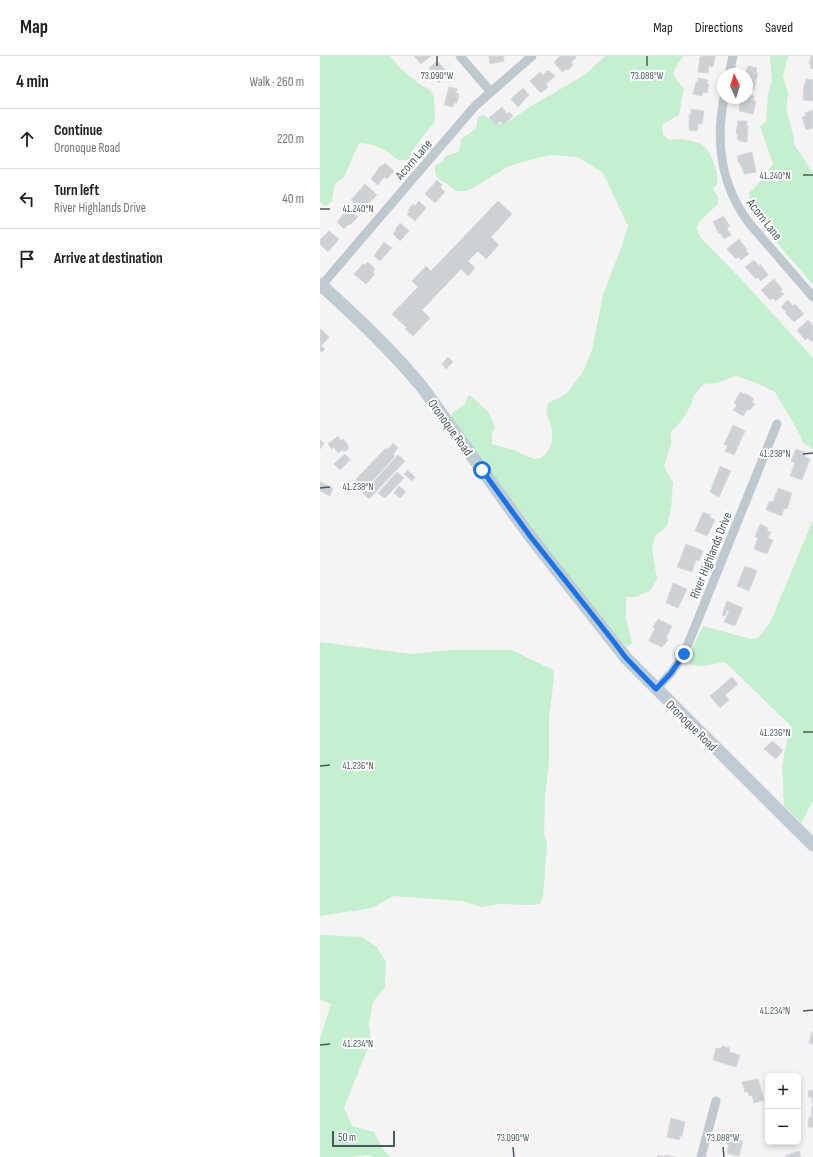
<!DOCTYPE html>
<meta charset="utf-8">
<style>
:root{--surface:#fff;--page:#f6f6f6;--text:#202124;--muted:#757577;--line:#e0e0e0}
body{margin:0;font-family:"Sofia Sans Condensed",sans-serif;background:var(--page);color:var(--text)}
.controls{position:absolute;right:12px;bottom:12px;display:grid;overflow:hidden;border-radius:6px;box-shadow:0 2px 6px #0003}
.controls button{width:36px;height:36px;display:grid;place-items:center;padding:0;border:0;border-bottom:1px solid var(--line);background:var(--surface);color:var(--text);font:20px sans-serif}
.compass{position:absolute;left:397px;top:12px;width:36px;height:36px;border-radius:50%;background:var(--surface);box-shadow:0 2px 6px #0003;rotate:356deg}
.scale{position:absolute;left:12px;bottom:10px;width:63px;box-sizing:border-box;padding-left:4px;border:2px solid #4a5960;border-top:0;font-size:11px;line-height:14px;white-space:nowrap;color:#4a5960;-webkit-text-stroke:3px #fff;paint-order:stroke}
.stop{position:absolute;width:12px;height:12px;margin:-9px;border:3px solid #1a73e8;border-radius:50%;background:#fff}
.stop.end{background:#1a73e8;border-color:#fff;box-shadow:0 1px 4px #0008}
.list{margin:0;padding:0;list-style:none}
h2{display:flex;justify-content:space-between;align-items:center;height:52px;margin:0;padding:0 16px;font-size:17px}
h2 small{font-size:13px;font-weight:400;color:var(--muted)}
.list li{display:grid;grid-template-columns:26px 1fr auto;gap:12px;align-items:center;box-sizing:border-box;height:60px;padding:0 16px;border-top:1px solid var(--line)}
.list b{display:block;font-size:15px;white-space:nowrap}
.list p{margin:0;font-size:13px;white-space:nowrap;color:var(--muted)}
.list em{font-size:13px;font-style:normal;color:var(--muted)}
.icon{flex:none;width:22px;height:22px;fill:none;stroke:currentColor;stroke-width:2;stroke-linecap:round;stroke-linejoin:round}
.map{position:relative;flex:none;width:493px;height:1101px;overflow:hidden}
header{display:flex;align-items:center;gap:24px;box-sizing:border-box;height:56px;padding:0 20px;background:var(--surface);border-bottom:1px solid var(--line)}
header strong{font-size:19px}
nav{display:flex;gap:22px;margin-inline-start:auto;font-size:14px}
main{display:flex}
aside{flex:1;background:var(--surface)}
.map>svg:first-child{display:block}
.green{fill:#c4f0cf}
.building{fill:#cdd1d5;stroke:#d7dade}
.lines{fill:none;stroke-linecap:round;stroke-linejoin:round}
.street{stroke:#bec9cf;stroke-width:9}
.secondary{stroke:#bfccd3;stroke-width:13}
.route{stroke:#1a73e8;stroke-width:5}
.ticks{fill:none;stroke:#4a5960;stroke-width:1.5}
.labels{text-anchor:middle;stroke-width:4;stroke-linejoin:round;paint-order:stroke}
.street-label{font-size:13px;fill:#4a5960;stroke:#fff}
.ticks-label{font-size:10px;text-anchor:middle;fill:#4a5960;stroke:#fff;stroke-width:4;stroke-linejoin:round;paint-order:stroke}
</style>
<header>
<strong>Map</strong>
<nav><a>Map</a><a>Directions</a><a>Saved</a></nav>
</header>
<main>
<aside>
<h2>4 min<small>Walk · 260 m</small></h2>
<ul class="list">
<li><svg class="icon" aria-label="ahead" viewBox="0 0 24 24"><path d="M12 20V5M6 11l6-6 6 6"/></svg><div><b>Continue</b><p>Oronoque Road</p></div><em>220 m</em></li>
<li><svg class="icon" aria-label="left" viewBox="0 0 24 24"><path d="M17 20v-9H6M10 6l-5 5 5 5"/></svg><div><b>Turn left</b><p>River Highlands Drive</p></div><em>40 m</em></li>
<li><svg class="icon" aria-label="arrive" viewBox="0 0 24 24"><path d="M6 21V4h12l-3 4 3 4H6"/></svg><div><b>Arrive at destination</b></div></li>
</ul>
</aside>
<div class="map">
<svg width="493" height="1101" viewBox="0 0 493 1101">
<rect width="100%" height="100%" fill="#f5f3f3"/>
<path class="green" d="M0,0h70l8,10 21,18 11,6 4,7 1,24 -21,27 -5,12h-11c-14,-11 -21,-16 -39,-17l-15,34 -10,8 -2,16 -5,5 -4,-1 -3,-3z
M285,0h79l-7,9 -4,8 5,9 6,6 -5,27 -17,10 1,10 7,5c7,-2 27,0 34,6 6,5 16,29 13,38 -1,2 -3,3 -4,5l5,8v7l-18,17 -3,6 3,10 42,43 71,78v91l-10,-6 -5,-12 -23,-39 -16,-8 -23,-8 -19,7 -13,1 -10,11 -3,10 -9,15 -11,12v12l-7,22 9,17 -2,26 -4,17 -12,10 -3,13 5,30 -7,12 -14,6h-10v22l6,24 -6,4 -56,-68 -120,-161 3,-6 12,-8 2,-6 3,-3 19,18 6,14 -3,7v10l22,6 20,9 7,-1 7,-7 4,-10v-13l-6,-15 2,-10 18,-9 17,-22 9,-22 11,-55 18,-47 7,-22 -25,-53 -25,-16 -27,-2 -18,4 -24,7 -36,22 -8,3h-10c-2,-2 -5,-5 -8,-7 -9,-6 -13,-5 -12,-18l9,-5 1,-5 8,-2 6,-3 2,-12 15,-10 2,-12 6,-2 11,9h10l23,-16 58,-34z
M450,0h18l-5,20 5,17 -2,15 8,31v5l19,29v112l-62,-73 -2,-19 9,-9 15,-20 -13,-38 6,-4 2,-27 4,-15z
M493,464v281l-12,22 -17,-17 -2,-41 5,-24 4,-15 -66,-64 -20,4 -15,-1 -2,-8 15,-31 48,13 7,-1 12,-15z
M0,586l92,12 39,-4h61l41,20 1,8 -5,39v46l-4,34 -1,37 3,10 -4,53 -3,7 -8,1 -32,-1 -19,3 -19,-6 -69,-5 -21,12 -52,8z
M0,879l42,2 15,10 9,15 -1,25 -12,15 -4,22 2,16 -27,68 8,18 22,6 9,17 7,8h-18l-3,-2 -19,2h-30v-118l11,-35 -11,-4z"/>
<path class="building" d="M94,0h17l-10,8z
M169,0h16h-2l1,5 -14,3z
M240,0h15l1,2 -5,4 2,3 -5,5 -1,-1 -5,3 -8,-10z
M382,0h13l-2,11 -4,-1 -1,7 -10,-1 2,-15z
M491,0h2v13l-3,-1 1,-4h-2z
M117,5l12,13 -10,9 -10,-12 2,-1 -2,-2z
M428,10l9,2 -1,5h2l-4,16 -7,-1v-14h-2z
M228,14l7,6 -9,8 2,3 -7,6 -11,-12 10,-9 3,3z
M378,22l10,2 -1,4 2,1 -2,8 -4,-1 -1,4 -9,-2 3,-12h2z
M486,23l7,1v21l-10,-1 1,-15h1z
M129,31l8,2 -1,4 3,1 -2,9h-3l-1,4 -9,-2z
M203,32l6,7 -11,12 -7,-8z
M427,39l7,1 -1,5h3l-3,13 -14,-3 2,-13h6z
M182,51l5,7 2,-2 4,4 -10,9 -3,-4 -4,4 -7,-7z
M371,53l13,2 -2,13h-4l-1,7 -8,-1v-15h2z
M493,54v18l-7,2 -4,-13 4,-1 -1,-3z
M418,65h9v5h1l-1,16 -8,-1v-2h-2l1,-5h-2z
M432,96l4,20 -12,2 -4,-11h-1l-2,-7z
M65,107l9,8 -7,8 -3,-2 -6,8 -7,-6 10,-14 1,1z
M117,124l5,5 -2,2 5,5 -10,11 -10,-9z
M45,128l12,11 -15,14 -11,-9z
M99,145l7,7 -11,13 -8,-7 3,-3 -2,-1 5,-6 2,2z
M178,145l14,13 -21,23 8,8 -13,14 -8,-8 -10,10 7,7 -7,8 -7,-7 -39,41 8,8 -17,18 -8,-7 2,-1 -15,-14 26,-27 -6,-6 14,-15 5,5z
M28,153l10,8 -8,8 -1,-1 -5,5 -7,-7z
M403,160l7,10 -3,2 4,7 -7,4 -4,-6 -1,1 -6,-12z
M80,167l9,8 -9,10 -7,-7 3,-3 -1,-1z
M9,175l10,8 -11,13 -8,-8v-4z
M419,183l8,11 -1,1 3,3 -8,6 -3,-3 -2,2 -9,-10z
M64,186l8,6 -12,13 -6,-5z
M434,204l5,6 1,-2 8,11 -7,6 -4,-4 -1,2 -11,-12z
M48,206l7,7 -2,3 2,2 -9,10 -12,-10 9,-10 2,1z
M454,223l8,10 -2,2 4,3 -8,7 -4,-3 -2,2 -9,-10z
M468,244l5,6 2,-2 9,10 -10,8 -9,-9 1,-1 -5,-5z
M488,264l5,6v14l-2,2 -3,-4 -3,2 -8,-10z
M1,273l8,8 -8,9 4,3 -3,3 -2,-1v-21z
M128,301l5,5 -7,7 -4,-5z
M420,336l4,2 1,-1 9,6 -2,3 3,2 -5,6 -2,-1 -5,7 -10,-6 4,-5 -3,-2z
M413,369l12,6 -11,24 -9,-4 3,-5 -4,-2z
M18,380l3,5 2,-2 5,6 -1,1 2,2 -5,4 -2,-2 -4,3 -4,-6 -2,2 -4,-5z
M0,384l4,3 -4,6z
M73,387l5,5 -5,6 2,2 -29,32 -2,-1 -5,5 -7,-6 6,-5 -2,-2 30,-31 2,1z
M476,393l9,3 -1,4 6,3 -8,21 -12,-4 5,-13 -4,-2z
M25,398l5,6 -10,10 -6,-6z
M78,399l7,6 -36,38 -6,-6z
M400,410l11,5 -12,26 -9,-5z
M87,414l8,7 -3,4 -8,-7z
M77,416l7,6 -19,20 -7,-5z
M0,426l13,6 -3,8 -10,-5z
M79,430l7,6 -6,6 -6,-5z
M458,432l14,5 -5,16 -3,-1 -2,8 -16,-6 3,-9 4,1z
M383,456l8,3 -1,2 5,3 -8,16 -12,-5z
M440,468l8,4 -1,3 4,1 -3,6 5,2 -6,14 -13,-5 4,-11 -3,-1z
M366,488l17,7 -4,10 -3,-1 -4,12 -15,-5z
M425,510l12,5 -8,20 -12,-5z
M353,527l14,6 -9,19 -12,-5z
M407,545l16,7 -8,18 -11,-4 5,-11 -2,-1 -2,6 -3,-1z
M338,563l14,7 -6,12 2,1 -3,5h-1l-2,3 -13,-6 6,-13 -2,-1z
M412,621l6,7 -13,11 4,5 -9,8 -10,-12z
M452,685l11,9 -7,9 -12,-10z
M492,976h1v12l-4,-1z
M402,990l8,2 -1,4 11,3 -4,12 -23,-7 3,-12 5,1z
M438,1023l6,21 -10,3 -2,-8 -3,1 -1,-4h-3l-3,-10z
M489,1034l4,1v12h-1v-6h-4z
M492,1050h1v21h-5l1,-10h2z
M351,1062l14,4 -3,14h-2l-1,4 -12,-3z
M410,1075l11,3 -1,6 3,1 -4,15 -12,-3 2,-9h-3z
M479,1095l2,6h-16v-1z
M338,1099l7,2v-2l10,2h-18z"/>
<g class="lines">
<path class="street" d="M140,0l31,36
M409,18l4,-18
M404,42c-9,46 -3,87 25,125l64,74
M1,230l154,-180 57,-50
M336,633l15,-16 13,-19 93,-230
M381,1101l15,-56"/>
<path class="secondary" d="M0,228c36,33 71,65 102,103l108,149 96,122 187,187"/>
</g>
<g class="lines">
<path class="route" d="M162,414l48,66 84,106 12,16 30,31 15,-16 13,-19"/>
</g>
<path class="ticks" d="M117,0v10M327,0v10M483,119h10M0,153h10M483,398l10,-1M0,432l10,-1M483,676h10M0,710l10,-1M483,955l10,-1M0,989l10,-1M193,1091l1,10M403,1091l1,10"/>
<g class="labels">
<g class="street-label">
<text transform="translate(93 103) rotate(-49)" y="5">Acorn Lane</text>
<text transform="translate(445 163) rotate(52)" y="5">Acorn Lane</text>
<text transform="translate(131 371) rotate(54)" y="5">Oronoque Road</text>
<text transform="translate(390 499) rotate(-68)" y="5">River Highlands Drive</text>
<text transform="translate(372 669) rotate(45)" y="5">Oronoque Road</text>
</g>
</g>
<g class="ticks-label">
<text x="117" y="23">73.090°W</text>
<text x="327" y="23">73.088°W</text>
<text x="455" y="123">41.240°N</text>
<text x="38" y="156">41.240°N</text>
<text x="455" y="401">41.238°N</text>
<text x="38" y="434">41.238°N</text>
<text x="455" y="680">41.236°N</text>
<text x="38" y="713">41.236°N</text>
<text x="455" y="958">41.234°N</text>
<text x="38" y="991">41.234°N</text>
<text x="193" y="1085">73.090°W</text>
<text x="403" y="1085">73.088°W</text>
</g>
</svg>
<div class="controls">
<button>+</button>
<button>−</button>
</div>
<svg class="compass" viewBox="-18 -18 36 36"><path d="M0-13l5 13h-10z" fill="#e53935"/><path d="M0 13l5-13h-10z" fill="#757577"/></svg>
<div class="scale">50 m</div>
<div class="stop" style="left:162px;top:414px"></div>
<div class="stop end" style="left:364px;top:598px"></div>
</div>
</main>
